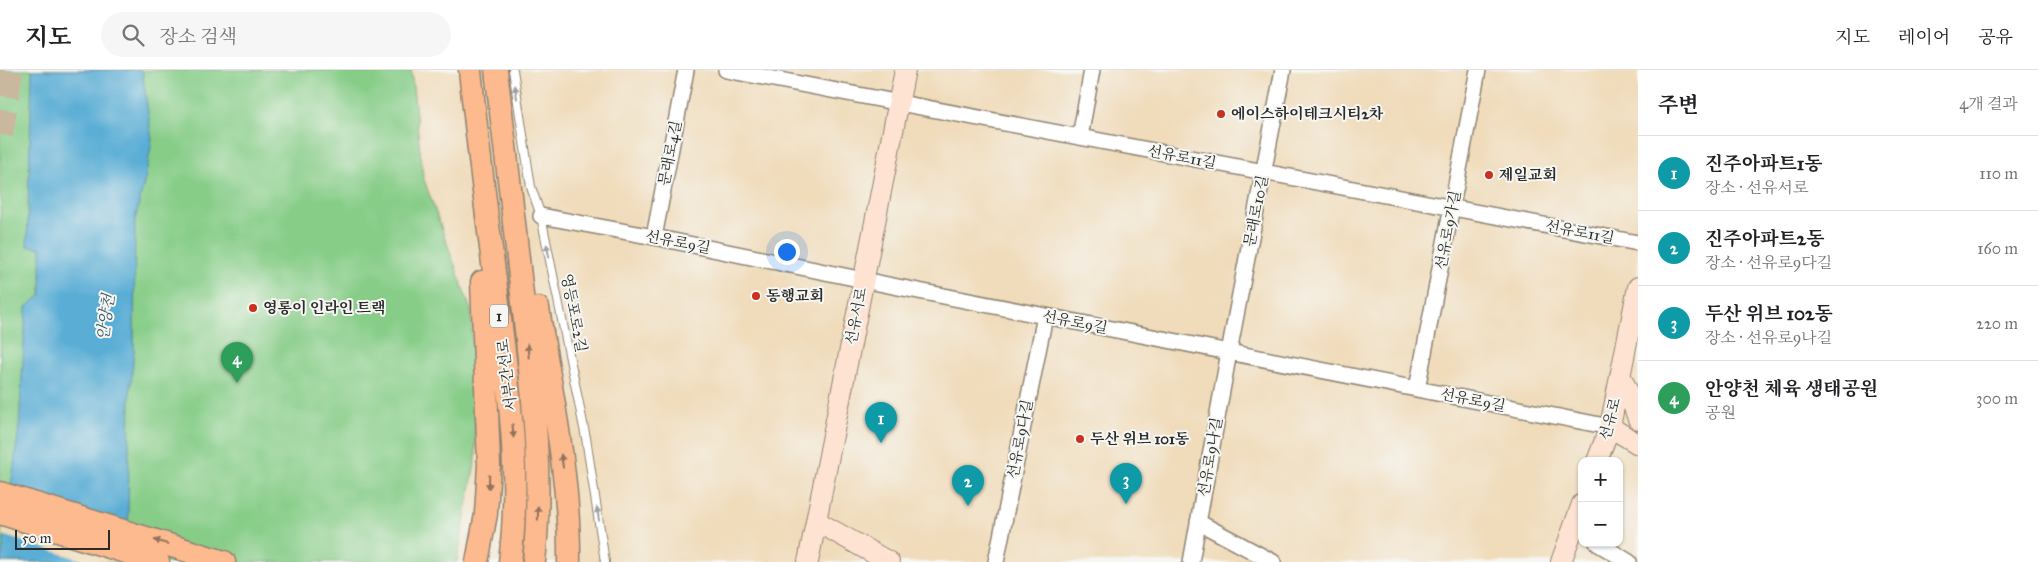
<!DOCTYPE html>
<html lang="ko">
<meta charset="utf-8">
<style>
:root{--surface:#fff;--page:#f6f6f6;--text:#202124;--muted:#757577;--line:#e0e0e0;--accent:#c8321e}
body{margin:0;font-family:"IM FELL Great Primer","Noto Serif KR",serif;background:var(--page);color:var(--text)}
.controls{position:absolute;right:15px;bottom:15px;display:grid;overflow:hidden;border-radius:10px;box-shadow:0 1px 4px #0004}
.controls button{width:45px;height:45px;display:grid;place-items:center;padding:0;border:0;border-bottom:1px solid var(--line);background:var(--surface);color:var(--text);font:25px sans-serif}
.scale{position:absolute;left:15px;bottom:12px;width:95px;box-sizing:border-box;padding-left:5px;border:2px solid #2b2b2b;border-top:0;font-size:14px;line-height:18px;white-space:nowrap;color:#2b2b2b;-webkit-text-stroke:4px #f6f6f2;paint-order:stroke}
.you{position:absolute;left:786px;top:181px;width:18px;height:18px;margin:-12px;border:4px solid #fff;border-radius:50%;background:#1a73e8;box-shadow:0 0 0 8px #1a73e833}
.badge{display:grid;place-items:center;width:32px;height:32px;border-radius:50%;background:var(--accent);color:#fff;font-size:16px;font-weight:700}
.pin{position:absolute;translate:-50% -41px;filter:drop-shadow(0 1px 2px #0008)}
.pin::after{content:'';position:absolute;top:26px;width:18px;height:15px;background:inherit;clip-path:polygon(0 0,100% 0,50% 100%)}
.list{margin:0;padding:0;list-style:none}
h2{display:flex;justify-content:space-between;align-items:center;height:65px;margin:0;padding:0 20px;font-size:21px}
h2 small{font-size:16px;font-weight:400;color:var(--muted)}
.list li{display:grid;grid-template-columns:32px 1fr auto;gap:15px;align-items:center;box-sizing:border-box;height:75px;padding:0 20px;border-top:1px solid var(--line)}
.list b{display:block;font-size:19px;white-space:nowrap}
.list p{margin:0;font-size:16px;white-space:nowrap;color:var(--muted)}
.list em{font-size:16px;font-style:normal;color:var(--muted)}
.icon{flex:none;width:28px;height:28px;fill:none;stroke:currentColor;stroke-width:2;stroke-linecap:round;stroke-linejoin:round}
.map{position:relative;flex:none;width:1638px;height:492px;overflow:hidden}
header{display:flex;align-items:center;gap:30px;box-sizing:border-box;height:70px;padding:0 25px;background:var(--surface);border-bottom:1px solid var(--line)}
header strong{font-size:24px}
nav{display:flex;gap:28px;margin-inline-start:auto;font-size:18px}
.search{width:350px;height:45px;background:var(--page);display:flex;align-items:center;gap:12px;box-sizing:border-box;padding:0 18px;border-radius:28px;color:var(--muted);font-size:19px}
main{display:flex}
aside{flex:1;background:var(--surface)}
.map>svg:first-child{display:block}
.green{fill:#87cd88;stroke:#597c5a}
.water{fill:#5aadd5;stroke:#426c80}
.pier{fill:#f0dbba}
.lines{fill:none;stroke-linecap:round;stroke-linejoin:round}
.highway-tunnel{stroke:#c9b89d;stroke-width:26;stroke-dasharray:26 13;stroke-linecap:butt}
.lane-casing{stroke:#8e8372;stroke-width:10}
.street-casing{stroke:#8e8372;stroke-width:18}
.secondary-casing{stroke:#8e8372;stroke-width:22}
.primary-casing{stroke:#8e8372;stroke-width:25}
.lane{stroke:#fff;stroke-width:8}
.street{stroke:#fff;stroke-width:15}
.secondary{stroke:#fee3d2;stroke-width:20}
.primary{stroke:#fcba8e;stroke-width:22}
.oneway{fill:#a0a0a0}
.oneway2{fill:#94725c}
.poi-dot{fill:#c8321e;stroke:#f6f6f2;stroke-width:2}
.labels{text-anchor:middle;stroke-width:4;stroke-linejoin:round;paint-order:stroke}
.shield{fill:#f6f6f2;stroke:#686867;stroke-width:1}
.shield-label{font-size:14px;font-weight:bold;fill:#2b2b2b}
.poi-label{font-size:15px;font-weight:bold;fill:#2b2b2b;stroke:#f6f6f2;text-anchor:start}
.street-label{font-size:15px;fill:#2b2b2b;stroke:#f6f6f2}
.water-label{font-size:16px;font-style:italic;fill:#3b5866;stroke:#f6f6f2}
</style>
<header>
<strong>지도</strong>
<div class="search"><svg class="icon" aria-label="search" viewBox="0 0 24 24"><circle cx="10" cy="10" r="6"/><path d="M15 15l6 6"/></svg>장소 검색</div>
<nav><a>지도</a><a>레이어</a><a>공유</a></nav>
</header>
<main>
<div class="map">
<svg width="1638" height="492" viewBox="0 0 1638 492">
<rect width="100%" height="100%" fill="#f6f6f2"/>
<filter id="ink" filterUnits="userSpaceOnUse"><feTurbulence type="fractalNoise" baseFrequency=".02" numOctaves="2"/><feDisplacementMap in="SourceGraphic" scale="10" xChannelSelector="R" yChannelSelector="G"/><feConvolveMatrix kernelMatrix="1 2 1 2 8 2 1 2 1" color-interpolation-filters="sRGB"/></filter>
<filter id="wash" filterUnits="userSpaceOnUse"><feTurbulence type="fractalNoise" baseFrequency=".0096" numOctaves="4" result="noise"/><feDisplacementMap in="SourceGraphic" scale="20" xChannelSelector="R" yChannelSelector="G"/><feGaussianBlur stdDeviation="1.12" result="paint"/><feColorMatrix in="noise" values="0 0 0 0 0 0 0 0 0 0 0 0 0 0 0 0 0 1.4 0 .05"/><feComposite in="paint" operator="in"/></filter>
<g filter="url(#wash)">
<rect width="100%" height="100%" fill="#f0dbba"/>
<path class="green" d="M0,0h411l12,107 48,133 5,147 -19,105h-457z"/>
<path class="water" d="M32,0h110l10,70 -6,35 -11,45 -1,131 -4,43 -2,122 4,35 17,11h-148l18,-135 7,-120 15,-12v-47l-14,-2z"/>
<path class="pier" d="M9,416l142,76h-63l-86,-27z"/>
</g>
<g filter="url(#ink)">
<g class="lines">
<path class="highway-tunnel" d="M0,65l10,-65"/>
<defs>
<path id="lane" d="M513,0l18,117 10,29 45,222 19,124"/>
<path id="street" d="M726,0l912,173
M1080,67l12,-67
M541,146l113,21 244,50 712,140
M654,167l32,-167
M1417,319l61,-319
M1198,452l75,40
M1597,473l32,19
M996,492l49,-246
M1191,492l38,-210 54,-282"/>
<path id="secondary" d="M1621,307l9,19 8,23
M1610,357l28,17
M1597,391l13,-34 28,-140
M816,451l73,41
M808,492l97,-492
M1561,492l21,-58"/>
<path id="primary" d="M470,0c8,78 18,155 28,233 11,89 23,169 12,259
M496,0c10,81 19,161 28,242 9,83 19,166 10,250
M538,238c13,84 32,169 31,254
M0,423l224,69
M0,443l158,49
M477,492l9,-48 3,-49 -7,-183"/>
</defs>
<use href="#lane" class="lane-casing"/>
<use href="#street" class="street-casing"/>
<use href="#secondary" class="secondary-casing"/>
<use href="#primary" class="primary-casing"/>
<use href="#lane" class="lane"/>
<use href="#street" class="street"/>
<use href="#secondary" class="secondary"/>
<use href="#primary" class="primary"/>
</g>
<defs><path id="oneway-solid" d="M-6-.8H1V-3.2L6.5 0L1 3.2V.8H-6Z" transform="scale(1.25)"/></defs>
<g class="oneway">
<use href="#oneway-solid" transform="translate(516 22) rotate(-99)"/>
<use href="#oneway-solid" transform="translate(548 181) rotate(-101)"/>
<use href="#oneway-solid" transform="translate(598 444) rotate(-99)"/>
</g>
<g class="oneway2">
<use href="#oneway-solid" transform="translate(528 281) rotate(-96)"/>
<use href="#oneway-solid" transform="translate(513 361) rotate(86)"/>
<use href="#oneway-solid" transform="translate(562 391) rotate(-99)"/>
<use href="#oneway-solid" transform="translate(489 412) rotate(92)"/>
<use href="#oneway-solid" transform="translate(538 443) rotate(-89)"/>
<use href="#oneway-solid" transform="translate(161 472) rotate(-163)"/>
</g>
</g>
<g class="poi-dot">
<circle cx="1221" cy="44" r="5"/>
<circle cx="1489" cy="105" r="5"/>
<circle cx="756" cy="226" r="5"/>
<circle cx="253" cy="238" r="5"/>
<circle cx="1080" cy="369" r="5"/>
</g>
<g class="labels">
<rect class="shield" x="490" y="234.5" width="18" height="23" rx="4"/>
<g class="shield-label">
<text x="499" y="251">1</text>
</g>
<g class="poi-label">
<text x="1231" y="49">에이스하이테크시티2차</text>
<text x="1499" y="110">제일교회</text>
<text x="766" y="231">동행교회</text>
<text x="263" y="243">영롱이 인라인 트랙</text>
<text x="1090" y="374">두산 위브 101동</text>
</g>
<g class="street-label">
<text transform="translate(670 83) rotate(-79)" y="5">문래로4길</text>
<text transform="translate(1182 87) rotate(11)" y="5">선유로11길</text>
<text transform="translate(1256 141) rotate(-79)" y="5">문래로10길</text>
<text transform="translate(1448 160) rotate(-79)" y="5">선유로9가길</text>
<text transform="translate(1580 162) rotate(11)" y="5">선유로11길</text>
<text transform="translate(678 172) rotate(11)" y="5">선유로9길</text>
<text transform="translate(574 243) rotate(79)" y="5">영등포로2길</text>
<text transform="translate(856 246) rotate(-79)" y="5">선유서로</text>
<text transform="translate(1075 252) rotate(11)" y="5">선유로9길</text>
<text transform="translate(507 305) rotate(-97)" y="5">서부간선로</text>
<text transform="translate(1473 330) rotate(11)" y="5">선유로9길</text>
<text transform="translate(1610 349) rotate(-75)" y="5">선유로</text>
<text transform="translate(1020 369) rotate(-79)" y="5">선유로9다길</text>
<text transform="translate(1210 387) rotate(-80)" y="5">선유로9나길</text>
</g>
<g class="water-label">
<text transform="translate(105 247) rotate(-82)" y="6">안양천</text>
</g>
</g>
</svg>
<div class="controls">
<button>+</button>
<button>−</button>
</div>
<div class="scale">50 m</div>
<div class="you"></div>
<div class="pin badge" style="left:881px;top:373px;background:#0f9aa8">1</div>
<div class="pin badge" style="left:968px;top:436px;background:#0f9aa8">2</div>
<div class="pin badge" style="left:1126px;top:434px;background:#0f9aa8">3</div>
<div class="pin badge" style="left:237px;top:313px;background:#2e9e5b">4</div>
</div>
<aside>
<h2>주변<small>4개 결과</small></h2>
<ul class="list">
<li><span class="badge" style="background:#0f9aa8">1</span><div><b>진주아파트1동</b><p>장소 · 선유서로</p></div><em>110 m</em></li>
<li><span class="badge" style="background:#0f9aa8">2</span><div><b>진주아파트2동</b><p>장소 · 선유로9다길</p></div><em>160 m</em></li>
<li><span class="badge" style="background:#0f9aa8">3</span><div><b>두산 위브 102동</b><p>장소 · 선유로9나길</p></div><em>220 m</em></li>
<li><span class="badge" style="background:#2e9e5b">4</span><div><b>안양천 체육 생태공원</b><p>공원</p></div><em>300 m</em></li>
</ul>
</aside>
</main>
